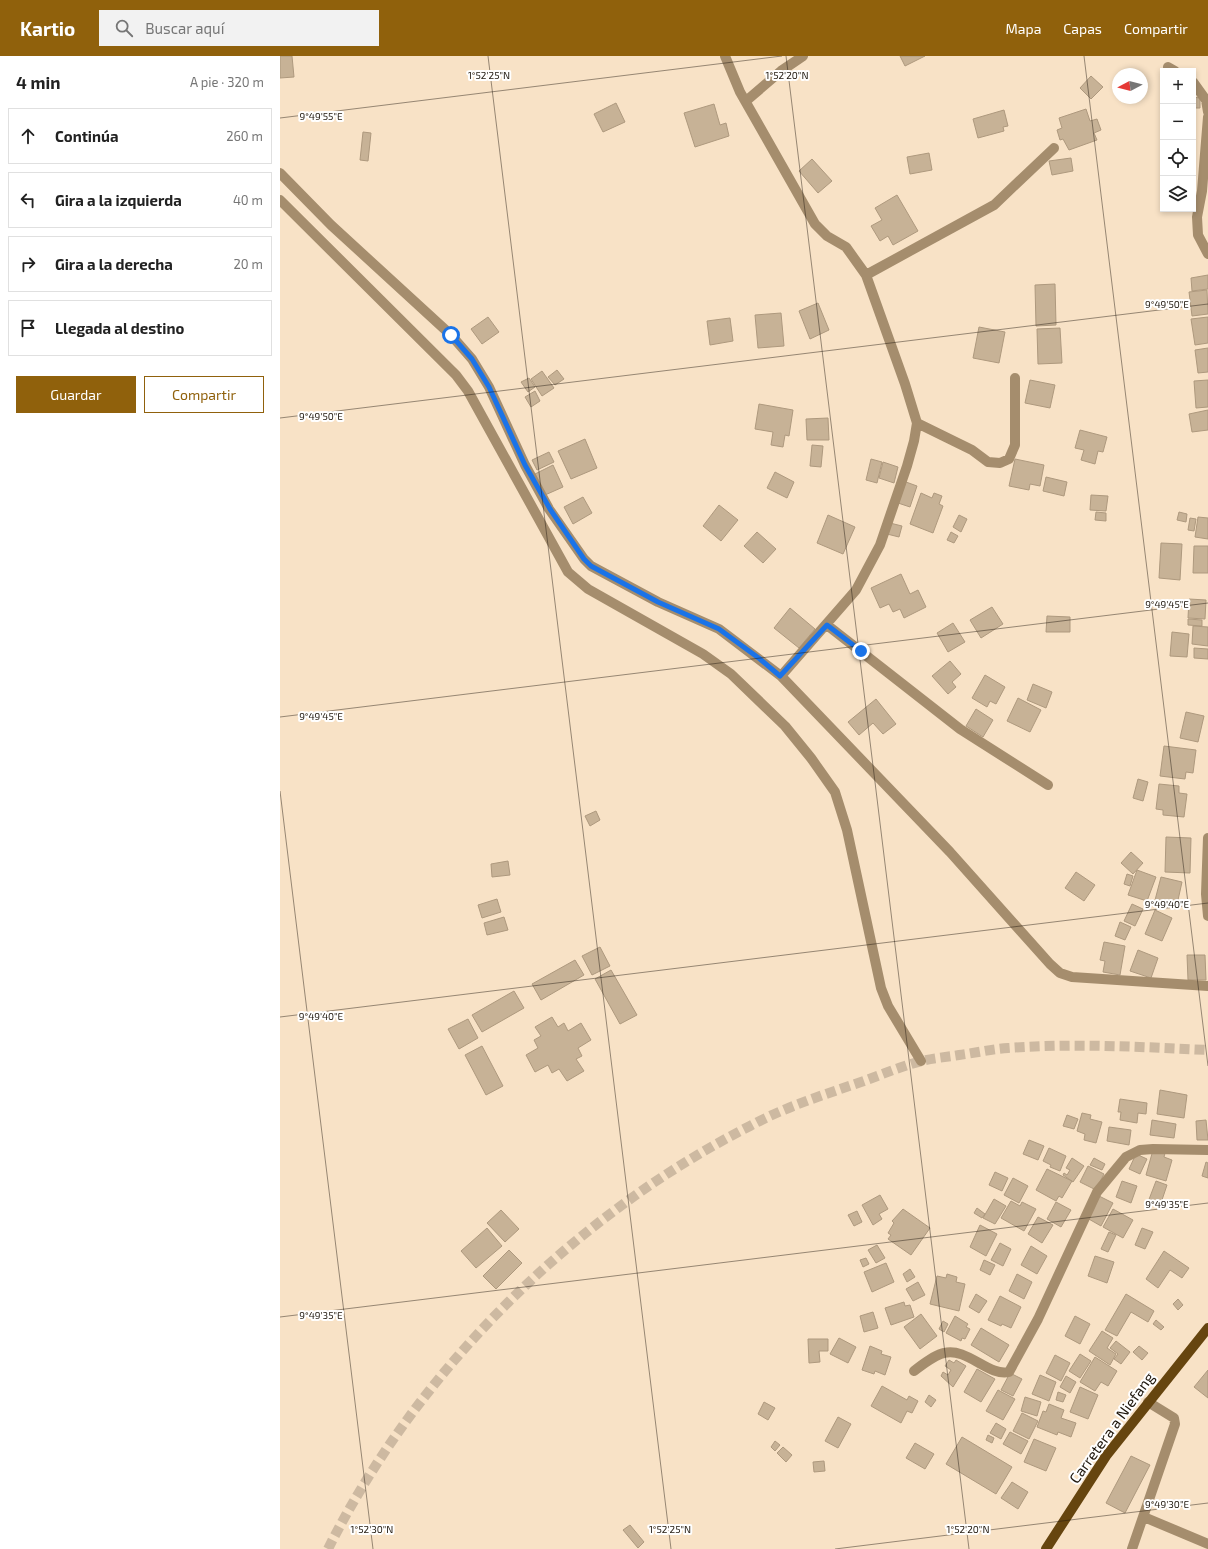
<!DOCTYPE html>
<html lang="es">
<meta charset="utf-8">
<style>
:root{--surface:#fff;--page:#f2f2f2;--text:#222;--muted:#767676;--line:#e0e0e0;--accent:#90610c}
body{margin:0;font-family:"Exo 2",sans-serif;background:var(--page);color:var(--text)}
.controls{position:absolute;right:12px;top:12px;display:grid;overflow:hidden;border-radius:0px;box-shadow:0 2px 6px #0003}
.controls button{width:36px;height:36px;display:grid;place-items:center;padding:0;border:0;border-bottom:1px solid var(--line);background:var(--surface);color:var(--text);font:20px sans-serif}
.compass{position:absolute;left:832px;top:12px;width:36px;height:36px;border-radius:50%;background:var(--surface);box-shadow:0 2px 6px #0003;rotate:263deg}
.stop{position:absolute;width:12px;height:12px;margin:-9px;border:3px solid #1a73e8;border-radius:50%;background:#fff}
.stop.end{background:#1a73e8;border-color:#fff;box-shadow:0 1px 4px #0008}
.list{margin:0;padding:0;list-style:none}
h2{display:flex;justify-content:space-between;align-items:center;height:52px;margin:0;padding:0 16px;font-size:17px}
h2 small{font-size:13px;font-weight:400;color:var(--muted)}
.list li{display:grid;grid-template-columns:26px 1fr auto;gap:12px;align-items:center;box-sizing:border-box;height:56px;margin:0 8px 8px;padding:0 8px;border:1px solid var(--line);border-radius:0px}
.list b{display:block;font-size:15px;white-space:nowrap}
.list em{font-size:13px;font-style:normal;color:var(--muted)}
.actions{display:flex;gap:8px;padding:12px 16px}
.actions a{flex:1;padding:9px 0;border:1px solid var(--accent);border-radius:0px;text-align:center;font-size:14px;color:var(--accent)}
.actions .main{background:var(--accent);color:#fff}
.icon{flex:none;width:22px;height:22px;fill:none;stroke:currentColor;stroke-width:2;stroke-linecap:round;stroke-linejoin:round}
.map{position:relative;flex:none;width:928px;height:1493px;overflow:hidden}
header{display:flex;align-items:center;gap:24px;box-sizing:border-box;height:56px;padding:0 20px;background:var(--accent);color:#fff}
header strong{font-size:19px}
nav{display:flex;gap:22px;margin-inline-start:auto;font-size:14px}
.search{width:280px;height:36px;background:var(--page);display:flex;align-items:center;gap:10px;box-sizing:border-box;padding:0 14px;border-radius:0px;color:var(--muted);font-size:15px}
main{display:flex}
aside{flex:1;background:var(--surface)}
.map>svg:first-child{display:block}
.building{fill:#c7b296;stroke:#ae997e}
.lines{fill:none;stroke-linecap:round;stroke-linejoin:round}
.minor-tunnel{stroke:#cdb9a1;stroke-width:10;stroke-dasharray:10 5;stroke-linecap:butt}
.minor{stroke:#a58d6d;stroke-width:10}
.major{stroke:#66450f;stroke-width:10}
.route{stroke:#1a73e8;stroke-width:5}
.ticks{fill:none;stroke:#1f170d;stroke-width:1;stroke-opacity:0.45}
.labels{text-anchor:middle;stroke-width:4;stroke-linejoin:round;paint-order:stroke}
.street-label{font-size:15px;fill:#1f170d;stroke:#fff}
.ticks-label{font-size:10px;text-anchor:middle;fill:#1f170d;stroke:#fff;stroke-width:4;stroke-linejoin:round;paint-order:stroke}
</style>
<header>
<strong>Kartio</strong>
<div class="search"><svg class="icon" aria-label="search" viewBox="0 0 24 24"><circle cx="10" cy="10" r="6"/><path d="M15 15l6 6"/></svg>Buscar aquí</div>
<nav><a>Mapa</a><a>Capas</a><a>Compartir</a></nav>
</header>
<main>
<aside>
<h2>4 min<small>A pie · 320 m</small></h2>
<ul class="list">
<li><svg class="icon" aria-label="ahead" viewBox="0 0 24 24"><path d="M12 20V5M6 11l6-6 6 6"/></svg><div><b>Continúa</b></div><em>260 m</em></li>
<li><svg class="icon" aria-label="left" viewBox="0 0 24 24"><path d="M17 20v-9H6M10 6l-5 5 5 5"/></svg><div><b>Gira a la izquierda</b></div><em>40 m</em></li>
<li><svg class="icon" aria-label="right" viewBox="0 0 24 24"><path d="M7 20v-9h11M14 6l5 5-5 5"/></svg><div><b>Gira a la derecha</b></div><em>20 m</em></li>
<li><svg class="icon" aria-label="arrive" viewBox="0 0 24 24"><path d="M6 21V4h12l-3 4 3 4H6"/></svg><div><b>Llegada al destino</b></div></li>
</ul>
<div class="actions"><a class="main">Guardar</a><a>Compartir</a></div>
</aside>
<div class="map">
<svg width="928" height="1493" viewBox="0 0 928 1493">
<rect width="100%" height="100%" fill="#f8e2c6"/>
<path class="building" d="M0,0h12l2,21 -14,1z
M620,0h25l-20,10z
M811,20l12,11 -12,12 -11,-11z
M913,41l7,1v10h-7z
M336,47l9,19 -22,10 -9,-18z
M434,48l6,21 6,-2 3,13 -34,11 -11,-34z
M806,53l4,12 7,-2 4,11 -7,3 3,7 -28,10 -6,-11 -3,1 -3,-10 5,-2 -3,-10z
M724,54l4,16 -5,1 1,4 -26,7 -5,-19z
M83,76l8,1 -3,28 -8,-1z
M649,97l3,17 -22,4 -3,-17z
M791,102l2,13 -21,4 -3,-14z
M532,103l20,22 -14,12 -19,-22z
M617,139l21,36 -25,14 -5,-9 -8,5 -9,-15 11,-6 -7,-12z
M928,219v14l-16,2 -1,-13z
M775,228l1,41 -20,1 -1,-41z
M927,234l1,24 -16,2 -3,-24z
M538,247l11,27 -19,9 -11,-28z
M501,257l3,33 -26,2 -3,-33z
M208,261l11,15 -17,12 -11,-15z
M928,261v26l-13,2 -4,-26z
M450,262l3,23 -23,4 -3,-24z
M699,271l26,5 -6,31 -26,-5z
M780,272l2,35 -24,1 -1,-35z
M928,292v24l-10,1 -3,-23z
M277,314l7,9 -9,6 -7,-8z
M262,315l12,17 -12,8 -11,-17z
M249,322l6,9 -7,5 -7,-10z
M750,324l25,5 -5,23 -25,-5z
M928,324v27l-12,1 -2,-27z
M255,335l5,10 -9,6 -6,-10z
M479,348l34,6 -4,26 -4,-1 -2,12 -12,-2 2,-13 -18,-3z
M928,354v20l-16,2 -3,-18z
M548,362l1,22h-22l-1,-21z
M800,374l27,7 -4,15 -5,-1 -3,13 -14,-4 3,-10 -9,-2z
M305,383l12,29 -26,11 -13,-28z
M532,389l11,1 -2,21 -11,-1z
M269,396l5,10 -17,8 -5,-10z
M591,403l11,3 -5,21 -11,-3z
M735,403l29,6 -4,21 -10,-2 -1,6 -20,-4z
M603,406l15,5 -4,16 -15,-5z
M273,409l10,22 -18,8 -10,-21z
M495,416l19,10 -7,16 -20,-10z
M766,421l21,5 -3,14 -21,-5z
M626,426l11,4 -7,21 -12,-4z
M641,437l11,5 2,-5 8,3 -3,8 4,2 -10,27 -23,-9z
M811,439l17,1 -2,15 -16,-1z
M303,441l9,16 -19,11 -9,-17z
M439,449l19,15 -17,21 -18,-15z
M816,456l10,1v8l-11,-1z
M899,456l8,2 -1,8 -9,-2z
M548,459l27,12 -12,27 -26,-11z
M679,459l8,4 -6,13 -8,-5z
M918,461l10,1v21l-13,-2z
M910,462l6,1 -2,12 -6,-1z
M610,467l12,3 -3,11 -12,-3z
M477,476l19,17 -13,14 -19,-17z
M671,476l7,4 -4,7 -7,-3z
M881,487l21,1 -2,36 -21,-2z
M914,490h14v27h-15z
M621,518l9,20 8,-4 8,17 -22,11 -4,-9 -7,3 -4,-8 -9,4 -9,-20z
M909,543l17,1 -1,19 -17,-1z
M712,551l11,17 -22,14 -11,-18z
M510,552l25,21 -16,19 -25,-20z
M767,560l23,1v15h-24z
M908,563l14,1v6l-14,-1z
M673,567l12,19 -17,10 -11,-19z
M913,570l15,1v19l-16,-2z
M892,576l17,2 -2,23 -17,-1z
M914,592l14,1v10l-14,-1z
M670,605l11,13 -9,8 4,5 -8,7 -16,-18z
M705,619l20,12 -9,17 -6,-3 -3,6 -15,-9z
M753,628l19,8 -6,16 -19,-8z
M738,642l23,12 -11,22 -23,-11z
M596,643l20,25 -13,10 -10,-11 -14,12 -11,-13z
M696,653l17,11 -10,17 -17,-11z
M906,656l18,4 -6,26 -18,-4z
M884,690l32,4 -3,23 -7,-1 -1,7 -25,-3z
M858,723l10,3 -5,19 -10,-3z
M879,728l20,2v7l8,1 -3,23 -21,-2v-5l-7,-1z
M316,755l4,9 -10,6 -5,-10z
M886,781l25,1 -1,35 -25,-1z
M851,796l12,11 -10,11 -12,-11z
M228,805l2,14 -18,2 -1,-13z
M857,814l19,7 -9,24 -19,-6z
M796,816l19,13 -11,16 -19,-13z
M847,818l6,2 -3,10 -6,-2z
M881,821l21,5 -6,27 -22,-5z
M217,843l4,13 -19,6 -4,-13z
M852,848l11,5 -8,17 -11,-5z
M875,854l17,8 -10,23 -17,-7z
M224,861l4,13 -21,5 -3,-12z
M840,866l11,5 -6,13 -10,-4z
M824,886l21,4 -5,29 -17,-3 2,-11 -5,-1z
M320,891l10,19 -18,9 -10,-19z
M858,894l20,8 -7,20 -21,-7z
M907,899h18l1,25h-18z
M295,904l9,15 -43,25 -9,-16z
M331,914l26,45 -17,9 -25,-45z
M234,935l10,17 -42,24 -10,-17z
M272,961l6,10 6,-4 4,8 13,-8 10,17 -13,8 4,8 -6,3 8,12 -17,10 -8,-12 -7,4 -4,-8 -13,7 -9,-17 12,-7 -4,-8 7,-4 -6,-9z
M188,963l10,19 -19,11 -11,-20z
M202,990l21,40 -17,9 -21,-40z
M880,1034l27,5 -3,23 -27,-4z
M840,1043l27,4 -1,11 -8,-1 -1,10 -17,-3 1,-8h-3z
M802,1057l9,2 -1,4 12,3 -6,21 -12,-3 1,-6 -8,-3z
M787,1059l11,4 -4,10 -11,-3z
M872,1064l24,4 -2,14 -24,-3z
M926,1064l2,20h-11l-1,-19z
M829,1071l22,3 -2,15 -22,-4z
M749,1084l15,6 -6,14 -15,-6z
M769,1092l17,8 -6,15 -10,-4 1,-2 -8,-4z
M873,1094l12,3 -1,4 8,3 -6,21 -20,-6z
M856,1098l11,5 -7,15 -11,-5z
M792,1102l12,8 -11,16 -10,-7 1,-2 3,2 3,-5 -4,-2z
M814,1102l11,6 -3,6 -12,-5z
M926,1106l2,1v15l-6,-2z
M808,1110l16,8 -8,16 -16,-8z
M767,1113l25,12 -10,17 -3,-2 -3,5 -20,-11z
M715,1116l13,6 -6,13 -13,-6z
M733,1122l15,8 -9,17 -15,-8z
M842,1125l15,5 -6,17 -15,-6z
M876,1125l11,4 -7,21 -12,-4z
M600,1139l8,14 -9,5 3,5 -9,6 -11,-20z
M819,1140l14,7 -12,23 -14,-8z
M714,1143l12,7 -11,18 -12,-6z
M731,1145l9,5 2,-4 14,7 -12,22 -23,-13z
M776,1146l15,8 -10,17 -14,-8z
M697,1152l8,6 -3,4 -8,-5z
M623,1153l27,19 -19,27 -23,-16 3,-4 -3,-2 6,-10 -2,-2z
M833,1153l20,11 -10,18 -20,-11z
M221,1154l18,19 -14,13 -18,-19z
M577,1155l5,11 -8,4 -6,-11z
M758,1161l15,8 -11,18 -14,-9z
M700,1169l17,9 -11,22 -16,-9z
M207,1172l15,18 -26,22 -15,-17z
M862,1172l11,4 -8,17 -10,-4z
M829,1176l7,3 -8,17 -7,-3z
M720,1187l11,6 -8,17 -12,-6z
M597,1189l8,13 -9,5 -8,-13z
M751,1190l16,10 -10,18 -16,-9z
M229,1194l13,13 -26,26 -13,-13z
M884,1195l25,17 -7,10 -12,-8 -12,18 -12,-9z
M815,1200l19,6 -7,21 -19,-7z
M586,1202l3,6 -6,3 -3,-7z
M704,1204l11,5 -5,10 -10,-5z
M606,1207l8,19 -22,10 -8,-20z
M630,1213l5,8 -8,5 -4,-8z
M667,1218l10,3 -1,5 9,2 -6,27 -29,-7 7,-28 9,2z
M737,1218l15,8 -8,17 -15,-8z
M638,1226l7,13 -12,6 -7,-12z
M696,1238l11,7 -8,12 -10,-6z
M846,1238l28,17 -6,11 -17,-10 -14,24 -12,-6z
M720,1240l21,11 -10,21 -9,-4 -1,2 -13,-6z
M898,1243l5,6 -5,5 -5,-6z
M624,1246l1,4 5,-1 4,12 -23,8 -6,-17z
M593,1256l5,16 -14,4 -4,-16z
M641,1258l16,22 -17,13 -16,-22z
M675,1260l13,8 -2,3 4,2 -5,10 -3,-1 -1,3 -15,-8z
M795,1260l15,8 -10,20 -15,-8z
M876,1264l8,7 -3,3 -8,-6z
M663,1265l5,3 -4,8 -5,-3z
M701,1272l28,17 -10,17 -28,-17z
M822,1275l11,7 -6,10 9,6 -6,11 -21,-14z
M559,1282l17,9 -8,16 -18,-9z
M528,1283h20v12h-9l1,11 -11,1z
M836,1285l14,11 -9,12 -7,-5 4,-5 -8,-6z
M590,1290l12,5 -1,3 10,3 -6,18 -10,-4 -1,3 -12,-4z
M859,1290l9,7 -6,7 -9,-8z
M800,1298l11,7 -11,17 -11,-7z
M775,1299l15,8 -9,18 -15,-8z
M815,1301l22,14 -9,15 -7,-4 -6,9 -15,-9z
M669,1304l5,3 2,-3 10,6 -13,21 -12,-11 2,-4 5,3 3,-5 -6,-4z
M697,1313l18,10 -14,23 -17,-10z
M928,1314v28l-14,-11z
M730,1317l12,6 -9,17 -12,-6z
M760,1319l16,7 -7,19 -17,-7z
M786,1320l10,6 -6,11 -10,-6z
M602,1330l25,14 2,-4 9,5 -6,12 -5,-2 -6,12 -30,-17z
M800,1331l18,8 -10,24 -18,-7z
M718,1334l17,9 -12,21 -17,-9z
M778,1336l8,3 -3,7 -7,-2z
M649,1339l7,5 -5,7 -6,-5z
M745,1341l16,5 -4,14 -16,-5z
M484,1346l11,6 -7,12 -10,-6z
M769,1348l15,6 -3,8 15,5 -5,14 -13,-5 -1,3 -20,-8 6,-16 3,1z
M742,1357l16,8 -9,18 -16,-8z
M558,1361l13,7 -13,24 -13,-7z
M716,1367l10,6 -5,10 -11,-6z
M730,1376l18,9 -7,13 -18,-10z
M708,1379l6,3 -2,5 -6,-3z
M682,1381l50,30 -16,27 -50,-30z
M754,1383l22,9 -10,23 -22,-9z
M495,1385l5,4 -5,6 -4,-4z
M635,1387l19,11 -9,15 -19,-11z
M503,1391l9,8 -6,7 -9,-9z
M851,1400l19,9 -25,48 -19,-10z
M544,1405l1,10 -11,1 -1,-10z
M732,1426l16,10 -10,17 -17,-11z
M350,1469l14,17 -6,6 -15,-18z"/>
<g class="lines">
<path class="minor-tunnel" d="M48,1493c89,-178 245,-333 422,-423 35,-19 73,-31 111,-44 20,-7 40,-16 61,-21 12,-3 25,-4 37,-6 16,-2 33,-6 49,-7 67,-5 133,-1 200,2"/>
<path class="minor" d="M445,0l15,36 75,132 12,12 19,11 20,28 39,109 12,39 -3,18 -7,25 -27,79 -24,45 -75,86
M888,11l7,4
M913,26l13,18 2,12
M466,45l35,-30 22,-15
M928,61l-6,74 -5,26 1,18 10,19
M0,117l51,52 120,110 21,24 17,28 36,78 24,44 35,50 7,7 67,36 61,27 62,47 169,176 100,112 10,9 12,4 136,9
M0,144l176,175 12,16 100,181 20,17 115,65 28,20 54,52 26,32 24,34 12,38 34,158 7,18 33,55
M586,219l128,-70 60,-57
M637,367l55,27 16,12 12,1 9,-4 6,-14v-67
M547,569l133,104 88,56
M928,782l-2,56 2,22
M634,1315c8,-6 20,-16 30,-18 23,-6 45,24 65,19l29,-53 59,-127 29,-35 14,-7 13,-1 55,1
M864,1461l64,27
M852,1493l43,-125 -1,-6 -26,-16"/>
<path class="major" d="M766,1493l60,-93 102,-128"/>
</g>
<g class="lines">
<path class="route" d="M171,279l21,24 17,28 36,78 25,44 34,50 7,7 67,36 61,27 41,30 20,17 47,-51 34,26"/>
</g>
<path class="ticks" d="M208,0l183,1493M506,0l183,1493M804,0l124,1010M0,62l502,-62M0,362l928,-114M0,661l928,-114M0,735l93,758M0,961l928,-114M0,1261l928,-114M555,1493l373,-46"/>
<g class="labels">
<g class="street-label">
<text transform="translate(832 1372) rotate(-54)" y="5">Carretera a Niefang</text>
</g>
</g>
<g class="ticks-label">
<text x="209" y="23">1°52'25"N</text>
<text x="507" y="23">1°52'20"N</text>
<text x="41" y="64">9°49'55"E</text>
<text x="887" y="252">9°49'50"E</text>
<text x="41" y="364">9°49'50"E</text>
<text x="887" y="552">9°49'45"E</text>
<text x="41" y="664">9°49'45"E</text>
<text x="887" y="852">9°49'40"E</text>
<text x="41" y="964">9°49'40"E</text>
<text x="887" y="1152">9°49'35"E</text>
<text x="41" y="1263">9°49'35"E</text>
<text x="887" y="1452">9°49'30"E</text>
<text x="92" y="1477">1°52'30"N</text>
<text x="390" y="1477">1°52'25"N</text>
<text x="688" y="1477">1°52'20"N</text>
</g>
</svg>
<div class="controls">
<button>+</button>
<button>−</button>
<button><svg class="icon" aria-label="locate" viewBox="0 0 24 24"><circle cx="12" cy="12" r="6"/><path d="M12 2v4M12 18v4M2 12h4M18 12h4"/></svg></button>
<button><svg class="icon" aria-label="layers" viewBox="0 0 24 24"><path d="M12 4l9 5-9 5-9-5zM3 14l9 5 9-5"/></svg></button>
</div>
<svg class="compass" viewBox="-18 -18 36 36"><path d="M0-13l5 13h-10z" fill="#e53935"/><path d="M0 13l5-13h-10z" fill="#767676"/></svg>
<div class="stop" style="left:171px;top:279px"></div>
<div class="stop end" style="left:581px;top:595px"></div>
</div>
</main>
